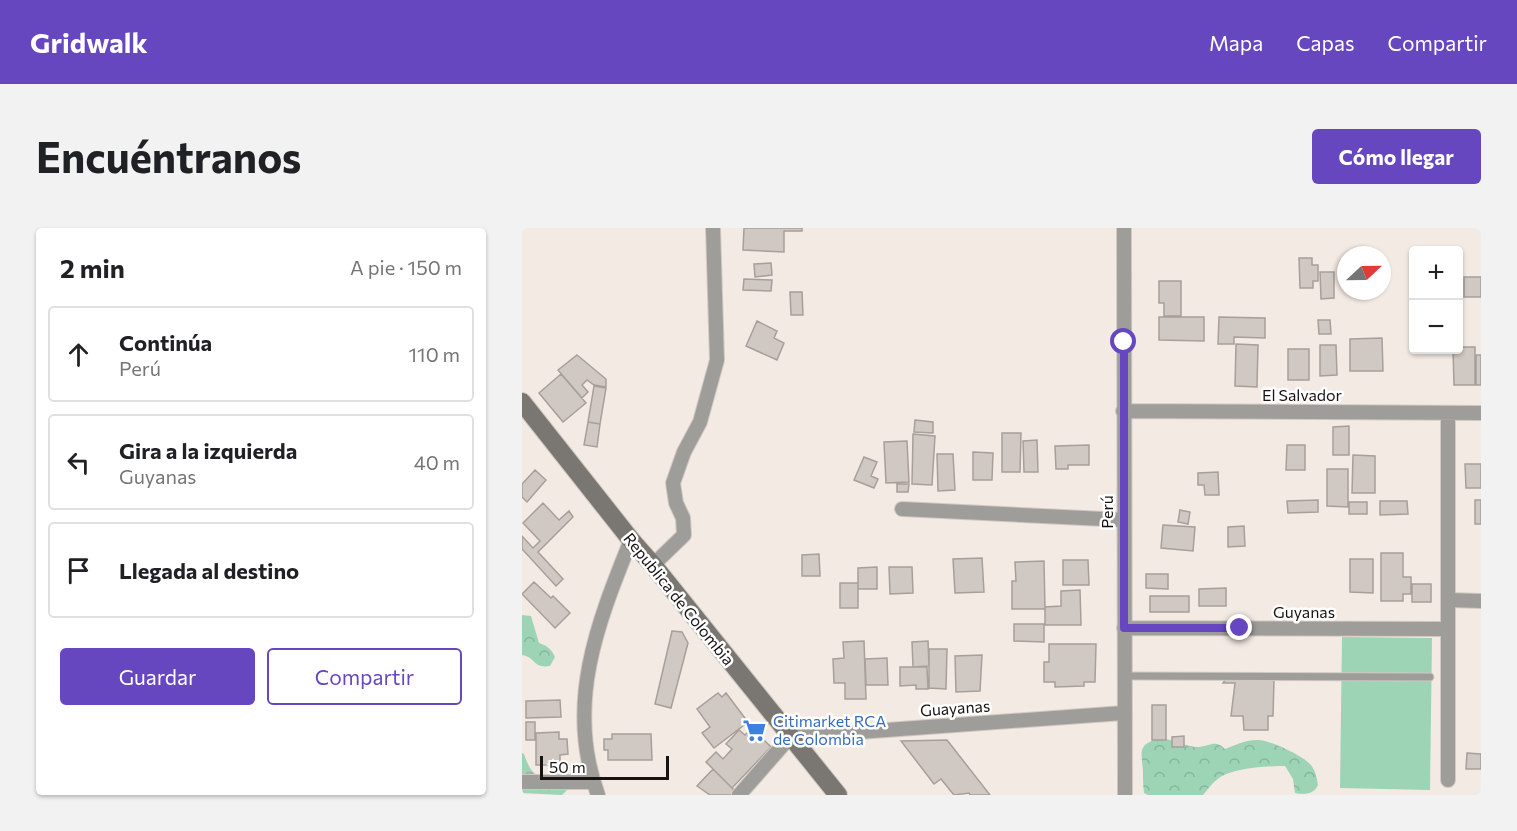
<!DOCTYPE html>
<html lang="es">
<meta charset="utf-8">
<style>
:root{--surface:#fff;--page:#f2f2f2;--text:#202124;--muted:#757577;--line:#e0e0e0;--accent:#6747c0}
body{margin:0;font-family:Commissioner,sans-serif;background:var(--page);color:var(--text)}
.controls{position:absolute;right:18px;top:18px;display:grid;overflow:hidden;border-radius:6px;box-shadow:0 2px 4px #0004}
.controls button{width:54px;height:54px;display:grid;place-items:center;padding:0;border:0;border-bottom:2px solid var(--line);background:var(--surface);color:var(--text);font:30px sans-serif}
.compass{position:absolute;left:815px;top:18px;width:54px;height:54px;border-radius:50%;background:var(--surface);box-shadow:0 2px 4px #0004;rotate:68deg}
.scale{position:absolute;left:18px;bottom:15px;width:129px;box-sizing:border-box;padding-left:6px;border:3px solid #161311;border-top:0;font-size:16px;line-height:21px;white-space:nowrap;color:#161311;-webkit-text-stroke:4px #fff;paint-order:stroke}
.stop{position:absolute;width:18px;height:18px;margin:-14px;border:4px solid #6747c0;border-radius:50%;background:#fff}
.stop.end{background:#6747c0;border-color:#fff;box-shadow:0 2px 6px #0008}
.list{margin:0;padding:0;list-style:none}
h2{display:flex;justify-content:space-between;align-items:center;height:78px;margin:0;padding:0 24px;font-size:26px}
h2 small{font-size:20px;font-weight:400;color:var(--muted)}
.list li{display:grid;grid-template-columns:39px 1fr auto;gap:18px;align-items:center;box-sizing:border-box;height:96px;margin:0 12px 12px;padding:0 12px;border:2px solid var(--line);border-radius:6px}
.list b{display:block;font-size:22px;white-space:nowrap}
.list p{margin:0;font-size:20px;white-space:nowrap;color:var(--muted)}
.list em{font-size:20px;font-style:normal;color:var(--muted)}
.actions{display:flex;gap:12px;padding:18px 24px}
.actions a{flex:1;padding:14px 0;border:2px solid var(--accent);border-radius:6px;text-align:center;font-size:21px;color:var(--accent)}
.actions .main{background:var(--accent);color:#fff}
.icon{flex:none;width:33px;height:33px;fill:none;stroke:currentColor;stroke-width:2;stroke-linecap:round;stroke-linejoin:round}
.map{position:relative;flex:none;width:959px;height:567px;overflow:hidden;border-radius:6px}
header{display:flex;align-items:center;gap:36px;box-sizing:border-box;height:84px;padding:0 30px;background:var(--accent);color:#fff}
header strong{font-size:28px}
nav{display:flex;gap:33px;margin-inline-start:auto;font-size:21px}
.intro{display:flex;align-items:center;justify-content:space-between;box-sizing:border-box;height:144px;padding:0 36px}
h1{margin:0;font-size:42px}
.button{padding:15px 27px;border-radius:6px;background:var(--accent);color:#fff;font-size:21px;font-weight:700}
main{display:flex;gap:36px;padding:0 36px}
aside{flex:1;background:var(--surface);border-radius:6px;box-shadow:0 2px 4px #0004}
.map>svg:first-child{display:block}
.forest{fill:url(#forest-crowns)}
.pitch{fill:#9dd4b6}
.building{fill:#d0c8c2;stroke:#a79f99;stroke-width:1.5}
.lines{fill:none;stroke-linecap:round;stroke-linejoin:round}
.lane-casing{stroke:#d0c8c2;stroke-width:9}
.street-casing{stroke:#d0c8c2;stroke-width:16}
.secondary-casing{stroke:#d0c8c2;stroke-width:20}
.lane{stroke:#9f9d99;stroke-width:7}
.street{stroke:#9f9d99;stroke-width:14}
.secondary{stroke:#7a7772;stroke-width:18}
.route{stroke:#6747c0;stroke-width:8}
.labels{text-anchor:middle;stroke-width:5;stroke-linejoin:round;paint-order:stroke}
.street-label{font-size:16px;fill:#161311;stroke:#fff}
.shop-label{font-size:16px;fill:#366cbe;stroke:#fff;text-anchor:start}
</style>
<header>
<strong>Gridwalk</strong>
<nav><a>Mapa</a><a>Capas</a><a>Compartir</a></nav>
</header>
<div class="intro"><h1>Encuéntranos</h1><a class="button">Cómo llegar</a></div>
<main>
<aside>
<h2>2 min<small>A pie · 150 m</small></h2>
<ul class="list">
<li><svg class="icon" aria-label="ahead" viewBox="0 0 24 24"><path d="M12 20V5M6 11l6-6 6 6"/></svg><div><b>Continúa</b><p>Perú</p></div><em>110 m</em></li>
<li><svg class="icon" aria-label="left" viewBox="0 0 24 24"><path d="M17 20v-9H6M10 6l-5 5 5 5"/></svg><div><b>Gira a la izquierda</b><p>Guyanas</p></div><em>40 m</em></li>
<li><svg class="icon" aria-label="arrive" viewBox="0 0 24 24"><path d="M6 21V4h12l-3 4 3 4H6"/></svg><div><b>Llegada al destino</b></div></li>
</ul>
<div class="actions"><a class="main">Guardar</a><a>Compartir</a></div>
</aside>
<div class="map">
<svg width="959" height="567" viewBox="0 0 959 567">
<defs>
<pattern id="forest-crowns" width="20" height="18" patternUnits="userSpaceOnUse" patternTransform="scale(1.5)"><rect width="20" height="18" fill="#9dd4b6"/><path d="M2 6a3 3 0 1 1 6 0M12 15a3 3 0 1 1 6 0" fill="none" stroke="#86b59b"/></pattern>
</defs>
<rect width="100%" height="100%" fill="#f3eae4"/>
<path class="forest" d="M0,387l9,1 8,27c9,3 12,6 16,14l-5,9c-17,3 -14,-9 -28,-11z
M638,510c12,1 26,9 38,9 12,-1 17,-8 27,2 10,-4 21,-9 32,-9 11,-1 44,15 52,23 6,6 8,14 9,22 -4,9 -13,10 -23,8l-2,-14 -8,-13c-17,0 -52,2 -66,12 -6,4 -11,11 -16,17h-55l-4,-2c-1,-7 -1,-14 -1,-21 -1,-20 -7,-27 17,-34z
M0,525l2,1c9,27 17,23 41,29l2,7 -5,5 -40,-2z"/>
<path class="pitch" d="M820,409l90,1 -2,152 -90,-2z"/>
<path class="building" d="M222,0h58v3h-18v21l-41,-2z
M777,30h13v7h6v16h-5v7h-13z
M249,35l1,12 -17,2 -1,-13z
M798,44h14v26l-13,1z
M942,49h17v20h-17z
M222,51l28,1 -1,11 -28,-1z
M637,53h22v35h-17v-13h-5z
M268,64h12l1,23h-12z
M637,89h45v24l-45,-1z
M697,89l46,1v20l-31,-1v7h-16z
M796,92h12l1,14h-12z
M235,93l20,10 -3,7 10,5 -7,17 -31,-14z
M860,110l1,33h-33v-32z
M714,116l22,1 -1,42 -22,-1z
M798,117h16l1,30 -17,1z
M936,119h17v38h-21l-1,-35h5z
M766,121h21v31h-21z
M55,127l29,24v8l-12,-2 -7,-5 -5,5 6,7 -6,6 -24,-28z
M954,127h5v30h-5z
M39,146l25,29 -23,19 -24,-29z
M72,158l12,2 -6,36 -12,-2z
M393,192l18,2v11l-19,-1z
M66,194l12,2 -3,23 -13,-2z
M827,198v29h-16v-28z
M480,205h19l-1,39h-18z
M391,206l22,2 -3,49 -20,-1z
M515,212l1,32h-14l-1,-31z
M385,213l2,41 -23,1 -2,-41z
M567,217v20h-21v4h-12l-1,-23z
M765,217h18v25h-19z
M451,224l20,1 -1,27h-19z
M415,226h16l2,36 -17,1z
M831,227l22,1v37h-23z
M342,229l13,5 -6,14 7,3 -4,9 -20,-8z
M943,236h16v24h-15z
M805,241h21v38l-21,-1z
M13,242l11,10 -19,22 -5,-5v-13z
M696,244l1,23h-14l-1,-10h-6v-12z
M375,256h12l-1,8h-11z
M796,272v12l-30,1 -1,-12z
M953,272h6v24h-6z
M858,273h27l1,13 -28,1z
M827,274h18v12h-18z
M21,275l16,17 10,-9 4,6 -35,35 25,27 -7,7 -34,-37v-13l11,12 7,-7 -17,-18z
M658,282l10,2 -2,12 -10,-2z
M641,297l32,2 -2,24 -32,-3z
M722,298l1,20 -17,1v-20z
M859,325h22v24h8v17h-8v7h-22z
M297,326l1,22h-18v-21z
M460,330l2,34 -29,1 -2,-34z
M828,331h23v34l-23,-1z
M541,332h25l1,25h-26z
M522,333l1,48h-33v-28h4l-1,-19z
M355,339v22h-19v-21z
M367,339h23l1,26 -23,1z
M624,346h22v15l-22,-1z
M12,354l17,16 2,-2 17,17 -15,15 -33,-34z
M318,355h18v25h-18z
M890,356h19v18h-19z
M704,360v18h-27v-17z
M558,362l1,35h-36v-18l16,-1v-15z
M628,368h39v16h-39z
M492,396h30v18l-30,-1z
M150,403l10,1 6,11 -17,65 -16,-4z
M342,413l2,58h-21v-16h-11l-1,-24 11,-1 -1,-16z
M406,413l1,25 -16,1 -1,-25z
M527,416h47l-1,38h-11v4l-29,1v-5h-11v-20h5z
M407,421h18l-1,40 -17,-1z
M460,427l-2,36 -24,1 -1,-36z
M365,430l1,27h-22l-1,-26z
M378,439h27l1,22h-12v-4l-16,1z
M704,451l48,1 -1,36h-5v14h-24l-1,-14h-12l4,-33h-12z
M196,465l4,4 4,-4 22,29 -34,26 -12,-15 8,-6 -13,-18z
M38,472l1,17 -35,1v-17z
M630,477h14v35h-14z
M4,494h9v18h-9z
M230,500l19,19 -39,41 -26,-26 10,-10 7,7 9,-10 -6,-5 13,-14 6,5z
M37,504v7h8l1,15 -8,1v10h-24v-32z
M90,506h39l1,26h-44v-10h-4v-11h8z
M662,508v11h-12v-10z
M425,512l43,55h-20l-1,-2 -15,2 -13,-16 -7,5 -33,-43z
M945,525l14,1v15h-15z
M191,541l23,23 -3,3h-23l-13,-9z"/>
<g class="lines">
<defs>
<path id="lane" d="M602,448l306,1"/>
<path id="street" d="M602,0l1,567
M601,183l358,2
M380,281l222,11
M131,337l31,-30 -1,-17 -7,-15 -3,-20 11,-31 16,-30 17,-62 -4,-132
M927,372l32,1
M602,400l324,1
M926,552v-367
M0,554h71
M76,567c-33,-90 -1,-171 33,-255
M217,567l51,-58 333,-24"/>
<path id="secondary" d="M0,174l109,138 22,25 185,230"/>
</defs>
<use href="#lane" class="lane-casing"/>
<use href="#street" class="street-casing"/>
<use href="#secondary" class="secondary-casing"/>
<use href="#lane" class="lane"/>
<use href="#street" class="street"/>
<use href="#secondary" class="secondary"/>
</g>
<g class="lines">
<path class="route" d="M602,114v286h116"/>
</g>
<defs>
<symbol id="supermarket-bare" viewBox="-9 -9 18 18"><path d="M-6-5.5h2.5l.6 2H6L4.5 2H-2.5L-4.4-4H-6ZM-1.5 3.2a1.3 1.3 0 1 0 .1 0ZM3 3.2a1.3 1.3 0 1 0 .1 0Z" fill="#3f7fe0" stroke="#fff" stroke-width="2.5" paint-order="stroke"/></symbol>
</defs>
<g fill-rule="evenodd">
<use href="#supermarket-bare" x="216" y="486" width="33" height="33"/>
</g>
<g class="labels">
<g class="street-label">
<text x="780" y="173">El Salvador</text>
<text transform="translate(585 284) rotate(-90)" y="6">Perú</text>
<text transform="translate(157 371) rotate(51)" y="6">Republica de Colombia</text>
<text x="782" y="390">Guyanas</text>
<text transform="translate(433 480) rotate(-4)" y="6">Guayanas</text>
</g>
<g class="shop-label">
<text x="251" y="499">Citimarket RCA<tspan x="251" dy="18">de Colombia</tspan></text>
</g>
</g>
</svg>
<div class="controls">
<button>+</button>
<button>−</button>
</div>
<svg class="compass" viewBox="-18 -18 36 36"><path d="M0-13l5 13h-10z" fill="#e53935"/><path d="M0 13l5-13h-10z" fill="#757577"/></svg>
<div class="scale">50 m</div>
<div class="stop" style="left:602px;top:114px"></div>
<div class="stop end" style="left:718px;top:400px"></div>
</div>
</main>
